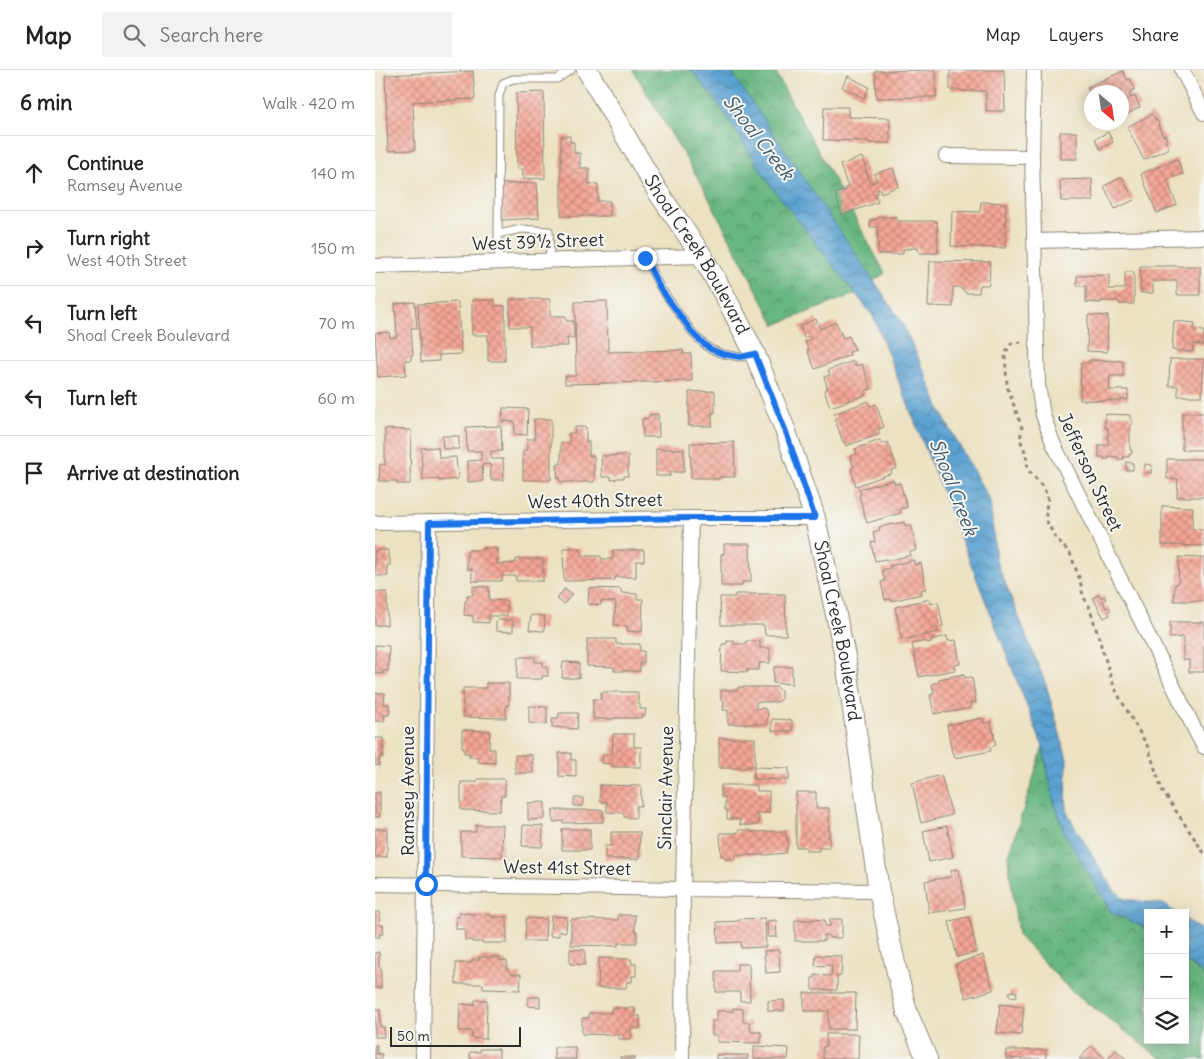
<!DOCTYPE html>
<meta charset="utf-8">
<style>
:root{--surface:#fff;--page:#f2f2f2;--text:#222;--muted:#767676;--line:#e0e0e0}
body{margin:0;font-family:Delius,sans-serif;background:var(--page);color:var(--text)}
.controls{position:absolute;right:15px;bottom:15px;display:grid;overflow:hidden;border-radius:0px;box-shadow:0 2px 12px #0003}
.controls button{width:45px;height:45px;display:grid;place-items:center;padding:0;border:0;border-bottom:1px solid var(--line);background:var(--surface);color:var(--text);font:25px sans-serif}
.compass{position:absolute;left:709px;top:15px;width:45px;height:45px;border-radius:50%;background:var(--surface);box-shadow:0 2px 12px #0003;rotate:151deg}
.scale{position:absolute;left:15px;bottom:12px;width:131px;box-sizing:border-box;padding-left:5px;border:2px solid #2b2b2b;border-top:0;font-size:14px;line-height:18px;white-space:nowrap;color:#2b2b2b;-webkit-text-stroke:4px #f6f6f2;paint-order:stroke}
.stop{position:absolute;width:15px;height:15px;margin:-11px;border:4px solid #1a73e8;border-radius:50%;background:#fff}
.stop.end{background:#1a73e8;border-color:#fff;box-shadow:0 1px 5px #0008}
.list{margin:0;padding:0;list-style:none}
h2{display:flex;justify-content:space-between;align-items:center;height:65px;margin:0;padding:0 20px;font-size:21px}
h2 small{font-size:16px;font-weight:400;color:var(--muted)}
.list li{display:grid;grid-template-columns:32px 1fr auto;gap:15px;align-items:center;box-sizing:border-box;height:75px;padding:0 20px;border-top:1px solid var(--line)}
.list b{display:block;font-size:19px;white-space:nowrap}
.list p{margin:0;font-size:16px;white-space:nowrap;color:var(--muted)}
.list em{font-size:16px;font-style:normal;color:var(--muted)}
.icon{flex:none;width:28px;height:28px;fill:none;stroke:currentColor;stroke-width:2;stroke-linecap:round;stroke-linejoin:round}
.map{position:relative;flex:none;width:829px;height:989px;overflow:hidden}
header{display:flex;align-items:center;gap:30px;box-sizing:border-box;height:70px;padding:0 25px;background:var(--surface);border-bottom:1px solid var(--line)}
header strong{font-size:24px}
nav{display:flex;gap:28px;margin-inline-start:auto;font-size:18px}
.search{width:350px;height:45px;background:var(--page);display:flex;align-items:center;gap:12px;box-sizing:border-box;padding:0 18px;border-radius:0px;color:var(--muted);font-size:19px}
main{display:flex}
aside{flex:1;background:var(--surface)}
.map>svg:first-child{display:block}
.forest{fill:url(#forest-crowns);stroke:#497056}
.water{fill:url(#water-waves);stroke:#44667e}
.building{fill:url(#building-cross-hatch)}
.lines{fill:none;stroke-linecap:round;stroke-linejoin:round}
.lane-casing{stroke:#8c8677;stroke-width:9}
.street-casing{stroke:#8c8677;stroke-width:16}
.secondary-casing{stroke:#8c8677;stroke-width:22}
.path{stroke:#8c8677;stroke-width:3;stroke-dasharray:4 4;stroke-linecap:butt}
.lane{stroke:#fff;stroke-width:7}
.street{stroke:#fff;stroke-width:14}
.secondary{stroke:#fff;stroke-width:20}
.route{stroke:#1a73e8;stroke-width:6}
.labels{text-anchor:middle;stroke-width:4;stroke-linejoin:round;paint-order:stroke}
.street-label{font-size:18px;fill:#2b2b2b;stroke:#f6f6f2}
.water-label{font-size:19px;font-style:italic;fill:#3f5b6d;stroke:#f6f6f2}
</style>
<header>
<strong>Map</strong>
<div class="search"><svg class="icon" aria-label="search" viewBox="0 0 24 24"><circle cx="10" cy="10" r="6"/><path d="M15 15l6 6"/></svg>Search here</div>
<nav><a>Map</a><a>Layers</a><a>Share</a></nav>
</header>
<main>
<aside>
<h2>6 min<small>Walk · 420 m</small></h2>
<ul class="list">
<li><svg class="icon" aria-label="ahead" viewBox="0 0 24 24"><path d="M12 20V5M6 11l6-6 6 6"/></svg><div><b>Continue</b><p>Ramsey Avenue</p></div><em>140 m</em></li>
<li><svg class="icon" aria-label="right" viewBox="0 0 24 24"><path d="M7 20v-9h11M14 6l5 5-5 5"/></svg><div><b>Turn right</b><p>West 40th Street</p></div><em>150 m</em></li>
<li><svg class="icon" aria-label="left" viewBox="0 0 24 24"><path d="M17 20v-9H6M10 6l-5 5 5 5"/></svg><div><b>Turn left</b><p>Shoal Creek Boulevard</p></div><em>70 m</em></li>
<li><svg class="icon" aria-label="left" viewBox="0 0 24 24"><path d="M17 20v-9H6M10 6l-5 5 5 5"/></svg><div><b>Turn left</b></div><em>60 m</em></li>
<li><svg class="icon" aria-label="arrive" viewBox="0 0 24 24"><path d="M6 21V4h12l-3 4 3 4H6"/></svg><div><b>Arrive at destination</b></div></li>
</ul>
</aside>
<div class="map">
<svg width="829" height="989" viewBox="0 0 829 989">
<defs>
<pattern id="forest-crowns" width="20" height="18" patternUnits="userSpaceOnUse" patternTransform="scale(1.25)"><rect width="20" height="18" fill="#67b680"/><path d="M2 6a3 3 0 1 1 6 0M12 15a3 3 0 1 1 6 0" fill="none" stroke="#559469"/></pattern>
<pattern id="water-waves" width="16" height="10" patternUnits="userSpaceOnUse" patternTransform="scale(1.25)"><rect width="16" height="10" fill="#5ca2d1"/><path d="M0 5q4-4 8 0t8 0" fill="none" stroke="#4c84aa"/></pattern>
<pattern id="building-cross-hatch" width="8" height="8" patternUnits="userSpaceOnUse" patternTransform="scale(1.25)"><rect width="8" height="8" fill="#f5a696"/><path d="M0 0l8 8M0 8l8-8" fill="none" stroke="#c7877b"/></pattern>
</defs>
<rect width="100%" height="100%" fill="#f6f6f2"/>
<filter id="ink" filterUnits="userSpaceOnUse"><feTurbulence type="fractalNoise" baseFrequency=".02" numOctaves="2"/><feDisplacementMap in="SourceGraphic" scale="10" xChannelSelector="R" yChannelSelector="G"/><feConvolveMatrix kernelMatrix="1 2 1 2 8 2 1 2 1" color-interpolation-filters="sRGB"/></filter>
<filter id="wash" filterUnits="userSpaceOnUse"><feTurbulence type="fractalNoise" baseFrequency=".0096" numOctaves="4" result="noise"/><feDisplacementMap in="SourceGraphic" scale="20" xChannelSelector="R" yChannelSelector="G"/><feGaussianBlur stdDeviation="1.12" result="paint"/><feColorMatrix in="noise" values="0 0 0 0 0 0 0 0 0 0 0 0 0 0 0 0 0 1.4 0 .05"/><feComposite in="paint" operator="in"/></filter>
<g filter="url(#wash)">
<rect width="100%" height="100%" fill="#ece2c3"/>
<path class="forest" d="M258,0h141l111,203 -30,21 -80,31 -72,-138z
M668,677l10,51 11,34 79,95 5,3v110h37v-80l19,15v84h-42l-92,-69 -52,-55 -10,-77z"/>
<path class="water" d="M316,0h39l170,249 23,49 20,48 47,85 6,59 50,125 21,74 -1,50 7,15 41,66 11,9 38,5 13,9h-28v17l-5,-3 -32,-15 -47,-80 -11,-33 -10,-52 -170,-431 -102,-130 -52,-81z
M810,849l19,13v43l-19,-15z"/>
<g id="blocks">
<path class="building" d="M561,0v27l-60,1 -1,-27z
M575,0h54l1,41h-19v-20h-25v-1h-11z
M98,1l2,28 -62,3 2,48 -27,1 -3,-76z
M748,1l4,9 3,-1 5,10 -6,4 2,5 4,-2 5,11 -19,11v-26h-30v3l-4,-8z
M473,6l21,11 -5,11 -22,-11z
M169,22l1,86 -22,1v-10h-6l-1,-76z
M449,37h24v10l42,1v25h-21v-2l-46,-1z
M777,44l4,7 1,-1 2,4 -1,1 5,11 2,-1 2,4 -2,1 4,8 -25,12 -17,-33z
M685,62h17v27h-17z
M733,62l5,10 -13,7 -5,-10z
M186,66h9v6h4v11h6v15h9v16h9v17h12v15h-49z
M487,87l8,26 7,-2 -3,-7 19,-6 6,18 -18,7 -1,-4 -3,1 1,3 -3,1 3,8 -36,13 -7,-21 11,-4 -1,-2 3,-1 -8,-22z
M802,89l6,15 -16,6 10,25 -20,8 -16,-39z
M747,107l12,23 -19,9 -11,-23z
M717,109l1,22h-32l-1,-21z
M162,113l2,35 -37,2 -1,-36z
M606,132l25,1 -1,45 -54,-2 1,-35 28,1z
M503,147h19v4h40l1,32h-19l-1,-5 -15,1v5h-25v-27h-8v-7l8,-1z
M555,191l60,1 -1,23h-9l-1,8h-13l-7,-6h-6v20l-25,-1z
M765,196h60v29h-23v-14h-24v12h-12z
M750,202h9v32h-15v-3h-18v2l-15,-1v-16h-9v-10l32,-1v14h16z
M135,229h40v17h16v5h8v17h-7l1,8h-38v-19h-20z
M97,230h23v6h10v55h-17v-26h-16z
M232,231l1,51 75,-2v4h8l1,27 -127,3v-8h11l-1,-74z
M40,232l2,26h-6l2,27h-2v5h-6l1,15 -28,2 -3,-44 14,-1 1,6 7,-1 -2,-33z
M83,232l3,52 -22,1v6l-18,1 -3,-58z
M713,245l20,1 -1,36 -20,-1z
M441,249l4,10 16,-7 7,16 6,-2 6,14 -6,2 1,3 -35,14 -8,-19h2l-4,-8 6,-3 -2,-3 -5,2 -4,-12z
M799,251l21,2 -1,7 10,1v14l-11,-1v8l-21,-2z
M795,289h34l-2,37h-24v-10h-9z
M714,290l34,1v15h-13l-1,14h19v10l-7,-1v2l-41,-1 1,-37h8z
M479,291l1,5 7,-2 9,25 -7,2 2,4 -36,12 -6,-17 4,-1 -4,-12 6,-2 -2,-5z
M340,321v22h-3v13h-23v-34z
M493,331l2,5 6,-2 8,23 -6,2 2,5 -34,12 -2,-5 -1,1 -8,-22h1l-2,-6z
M128,338l25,1 -1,26 -13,-1 1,-12 -13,-1z
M807,343h22v37h-22z
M283,344l1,23h-16l-1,-18 7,-1v-3z
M730,344l25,1v4l2,1v5h-2v25h2v4h-3v3h-6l1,2h-6v-2l-9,-1v3h-5v-2h-5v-12h9v-17h-3z
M159,349h17v61h-28v-30h4v-11h8z
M126,356l1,25h-11v8h12l1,21h-13l-1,-16 -8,1 1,16 -15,1v-21l13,-1v-9h-14l-1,-24z
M200,357h11v15h3v14h5v26h-34v-4h-2l-1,-14h4v-21h8v-10h6z
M10,359l26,1 -1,54h-13v-3h-18l1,-17 5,1z
M67,366h17v13h-16z
M505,370l2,4 6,-2 9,26 -6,2 1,3 -36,13 -5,-17 3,-2 -4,-11 7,-2 -2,-5z
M359,372l1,35h-16v2h-9v-1h-19l-1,-35z
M63,377l1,11 17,-1 2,22 -19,2v-2l-16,1 -2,-32z
M281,379h28v23h-14v4h-14z
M253,385v21h-4v2h-7v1l-6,1v-3h-9l-1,-21z
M792,389h37v38h-27l1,-18h-11z
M751,392l7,1v7h-7z
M770,394l7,1 -1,8h-7z
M518,410l2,4 5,-1 7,24 -7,2 1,4 -34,10 -8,-28 2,-1 -2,-5z
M787,436l31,1 -1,22 12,1v16l-42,-1z
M529,452l1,4 6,-1 6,25 -7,2 1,3 -25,6v-2l-11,2 -4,-18 4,-1 -2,-10 7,-2 -1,-3z
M349,474h26l1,38h-9v4h-21v-32h3z
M107,478h15v16l19,-1v-4h27v22h-27v-5h-14v5h-30v-12h-5v-19h15z
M188,478h18v8h20v3h12v-9h31v11h-8v16h-21v3l-51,1z
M0,480h13v8h2v7h-3l1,11h-13z
M804,487l25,1v43h-30l1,-17h3z
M539,490v5l7,-2 5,26 -5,1 1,4 -31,7 -1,-2 -5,1 -4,-18 4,-1 -3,-11 8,-2 -1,-2z
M98,516l16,1v13l18,1v15h-18v7l-16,-1v-6l-9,-1 1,-14h2v-6h6z
M214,518l32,1v4l16,1v5h6l-1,33 -15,-1v-5l-13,-1 2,-23 -15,-1v4l-13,-1z
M189,519l8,5 -8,10 -7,-5z
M0,522h12v33h-12z
M360,524h50l1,41h-21l-1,-10h-43l-1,-28h15z
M724,524l2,4 3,-2 2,4 -3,1 3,7 3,-1 2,3 -3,2 2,3 -6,3 -11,-20z
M555,529l1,5 7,-2 5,24 -6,1 1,5 -36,8 -7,-33z
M156,545l14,1 -1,15 -15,-1z
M121,550h17v12l-17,-1z
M795,552h34v50h-15v-12h-6v-23l-13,1z
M572,566l1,5 8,-1 4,24 -6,1 1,5 -36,7 -7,-33 14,-3 1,2 5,-1 -1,-2z
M212,569h29v5h24v7h4v12h-4v8h-26v-4l-27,-1z
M352,571h7v3h12v-3h14v7h10v15h-11v7h-12l1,2 -27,-1 1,-27h5z
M0,575l14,1 -1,25h-5v3l-8,-1z
M143,587h17v5h8v5h4l1,9h-6v3h-25z
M188,592l16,1v15h-17z
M399,597h18v17l-19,-1z
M589,604l1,4 7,-1 4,25 -6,1 1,5 -26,5 -1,-1 -10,2 -4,-19 4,-1 -2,-10 7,-2v-3z
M111,613h23v22h-3v13l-43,-1v-29h23z
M363,617h39l4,4v9l-3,2h-22v7l8,-1 4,5 -1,8 -3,3h-36v-14h-5l1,-9h-3v-11h17z
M226,622h37v12h2v5h6l-1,7h-4v2h-28v1h-20v-20h8z
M0,623h10l-1,11h5v11h-5v6h-9z
M154,636l18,1v17l-18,-1z
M184,643h19l-1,16 -25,-2v-9h6z
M608,648l1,5 7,-1 5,23 -6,2 1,4 -36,7 -1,-5h-2l-5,-28z
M397,649l20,1v11h-20z
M87,660l28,1 -1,18h6v14l-17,-1v-5h-9v-4h-5v-6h-2z
M238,664h21v13h7v20h-29v-3l-10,-1 1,-9h9z
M0,668h8v19h-3l-1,9 -4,-1z
M344,668h36v28h-9v2h-27z
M184,683h12v7h5v17l-17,-1z
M140,685h17l1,18h-18z
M379,697l35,1v12l-36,-1z
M566,705l11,40 -31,8 -9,-40z
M102,709h28v17h-4l-1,15 -39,-1v-28h16z
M225,715l41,1v20h-5v12l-12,-1v-4l-17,-1v-10h-7z
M346,715h36v6h12v22h-13v3h3l-1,9h-18v-6h-13v-9h-2v-13h-4z
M5,722v25h-5v-24z
M421,722h20v16h13v40h-10v3h-13v-4h-10z
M199,728h9v8h-9z
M170,732v17l-17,1v-17z
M178,740h50v12l-40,1v-2l-10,1z
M101,755h27l-1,32 -41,-1v-24h15z
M148,755l20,1 -1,21 -20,-1z
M572,756l6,31 -24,5 -6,-31z
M0,759h12v28h-12z
M187,759h28v21h-28z
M363,760h12v2l35,-1 3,11 -2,11 -22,2h-28v4h-11v-3h-4l-1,-23h18z
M236,762h29l-1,27h-34v-13h6z
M583,799l1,7 2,-1 4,33 -36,5 -4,-32 26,-4v-7z
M0,842h5l-1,13h4v9h-4l1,3h-5z
M84,843l32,2v2h16v26h-25v-1h-10l-1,-2h-6v-11h-9v-12h3z
M243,845h17v16h2v12h-19v3l-47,-1v-26l47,1z
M176,846l16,1 -1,15 -7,-1v5h-9z
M594,847l8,35 -20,5 -8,-36z
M151,848l20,1 -1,22h-20z
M390,848l1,29 -25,1v-6l-23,1 -1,-21 23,-1 -1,-2z
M437,849l13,1v6h5v-7h12v19h-13v-3h-5v6h-29v-21h17z
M401,850l1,17h-9l-1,-16z
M195,879l15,1v15l-15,-1z
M404,880l1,22 -14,1 -2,-22z
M4,882v15h2v21h-6v-35z
M441,885l26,1 -1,20h-4v14h-25v-12h3v-3l16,1 1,-11 -17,1z
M608,885l10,35 -27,8 -11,-34z
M104,887h21v3l7,1v8l5,5h9l-1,16 -37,-1v-5h-27v-21h16v-3h7z
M224,888l32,1 1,5h4v12h-4v6h-5l-1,6h-28z
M362,894h12l1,37h-10v-9h-24v-21h21z
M641,921l1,5 -7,1 -1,-5z
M429,923h52l-1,36h-27l1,-18h-25z
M154,927h11v10l-12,-1z
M100,930h12l-1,39 -14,-1v-7h-13l1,-27 15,1z
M409,930v11h-16v-10z
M625,934l24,3 -3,28 -24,-2z
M236,938h24v8h5v12h-9v11h-12v-4l-37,-1v-16h7v-5h22z
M358,938l10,1v13h7l1,10h10v11l-44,-1v-7h-5v-14h5v-10h16z
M0,939h5v18h4v10h-9z
M451,964h33l-1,25h-35v-12l3,-1z
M0,975h2v9h5l-1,5h-6z
M379,976l35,2 -1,11h-34z
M716,976l15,13h-27z
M179,977h21l1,12h-22z
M105,979h19v10h-29v-7h10z
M631,980h40v9h-40z
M741,980l10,9h-18z
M341,985h32v4h-32z
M245,987h15v2h-15z"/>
</g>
</g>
<g filter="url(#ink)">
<use href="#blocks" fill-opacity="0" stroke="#8c8677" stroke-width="1"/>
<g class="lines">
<defs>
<path id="lane" d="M123,164l24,-5 27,2 1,29
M270,188l15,29 35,49 15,13 13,5 17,3 13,-3
M124,192l-1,-28 1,-138 4,-13 10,-4h44l14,-9"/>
<path id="street" d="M659,0l-2,87 6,228 5,30 10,28 144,291 7,13
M807,0l22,43
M571,86l86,1
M659,171l170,-4
M0,196l327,-10
M0,453l316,-5h124
M0,814l308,5 196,2
M48,989l6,-536
M307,989l1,-170 8,-371"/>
<g id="secondary">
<path id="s1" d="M212,0l71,122 44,64 23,40 30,58 31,78 29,86 31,143 33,230 17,77 11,44 20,47"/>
</g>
</defs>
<use href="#lane" class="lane-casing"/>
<use href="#street" class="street-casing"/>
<use href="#secondary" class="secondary-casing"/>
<path class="path" d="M646,272l-9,1 -7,10 2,33 15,42 -2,11 6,15 2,16 11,12 9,14 -2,13v11l9,17 15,16 10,27 3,16 6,10 23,75 5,12 31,54 14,43 42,63"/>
<use href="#lane" class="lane"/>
<use href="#street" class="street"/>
<use href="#secondary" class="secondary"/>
</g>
</g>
<g class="lines" filter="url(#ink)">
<path class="route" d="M51,814l3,-361 262,-5h124l-29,-86 -31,-78 -15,3 -17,-3 -13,-5 -15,-13 -35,-48 -15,-30"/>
</g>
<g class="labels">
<g class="street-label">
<text transform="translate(163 172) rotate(-2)" y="6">West 39½ Street</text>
<text dy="6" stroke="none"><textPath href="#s1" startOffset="215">Shoal Creek Boulevard</textPath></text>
<text transform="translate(715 402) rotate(65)" y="6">Jefferson Street</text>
<text transform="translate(220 431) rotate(-1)" y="6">West 40th Street</text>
<text dy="6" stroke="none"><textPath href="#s1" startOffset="620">Shoal Creek Boulevard</textPath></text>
<text transform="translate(291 718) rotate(-89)" y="6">Sinclair Avenue</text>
<text transform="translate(33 721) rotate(-90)" y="6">Ramsey Avenue</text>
<text transform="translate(192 798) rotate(1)" y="6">West 41st Street</text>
</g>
<g class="water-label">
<text transform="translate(384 67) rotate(52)" y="7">Shoal Creek</text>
<text transform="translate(579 417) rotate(69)" y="7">Shoal Creek</text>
</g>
</g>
</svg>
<div class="controls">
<button>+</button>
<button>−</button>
<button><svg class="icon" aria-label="layers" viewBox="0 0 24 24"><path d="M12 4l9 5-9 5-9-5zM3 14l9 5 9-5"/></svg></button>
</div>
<svg class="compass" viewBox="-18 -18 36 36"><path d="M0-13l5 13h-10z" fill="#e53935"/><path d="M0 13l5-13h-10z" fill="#767676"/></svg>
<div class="scale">50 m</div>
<div class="stop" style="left:51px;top:814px"></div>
<div class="stop end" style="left:270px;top:188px"></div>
</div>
</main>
